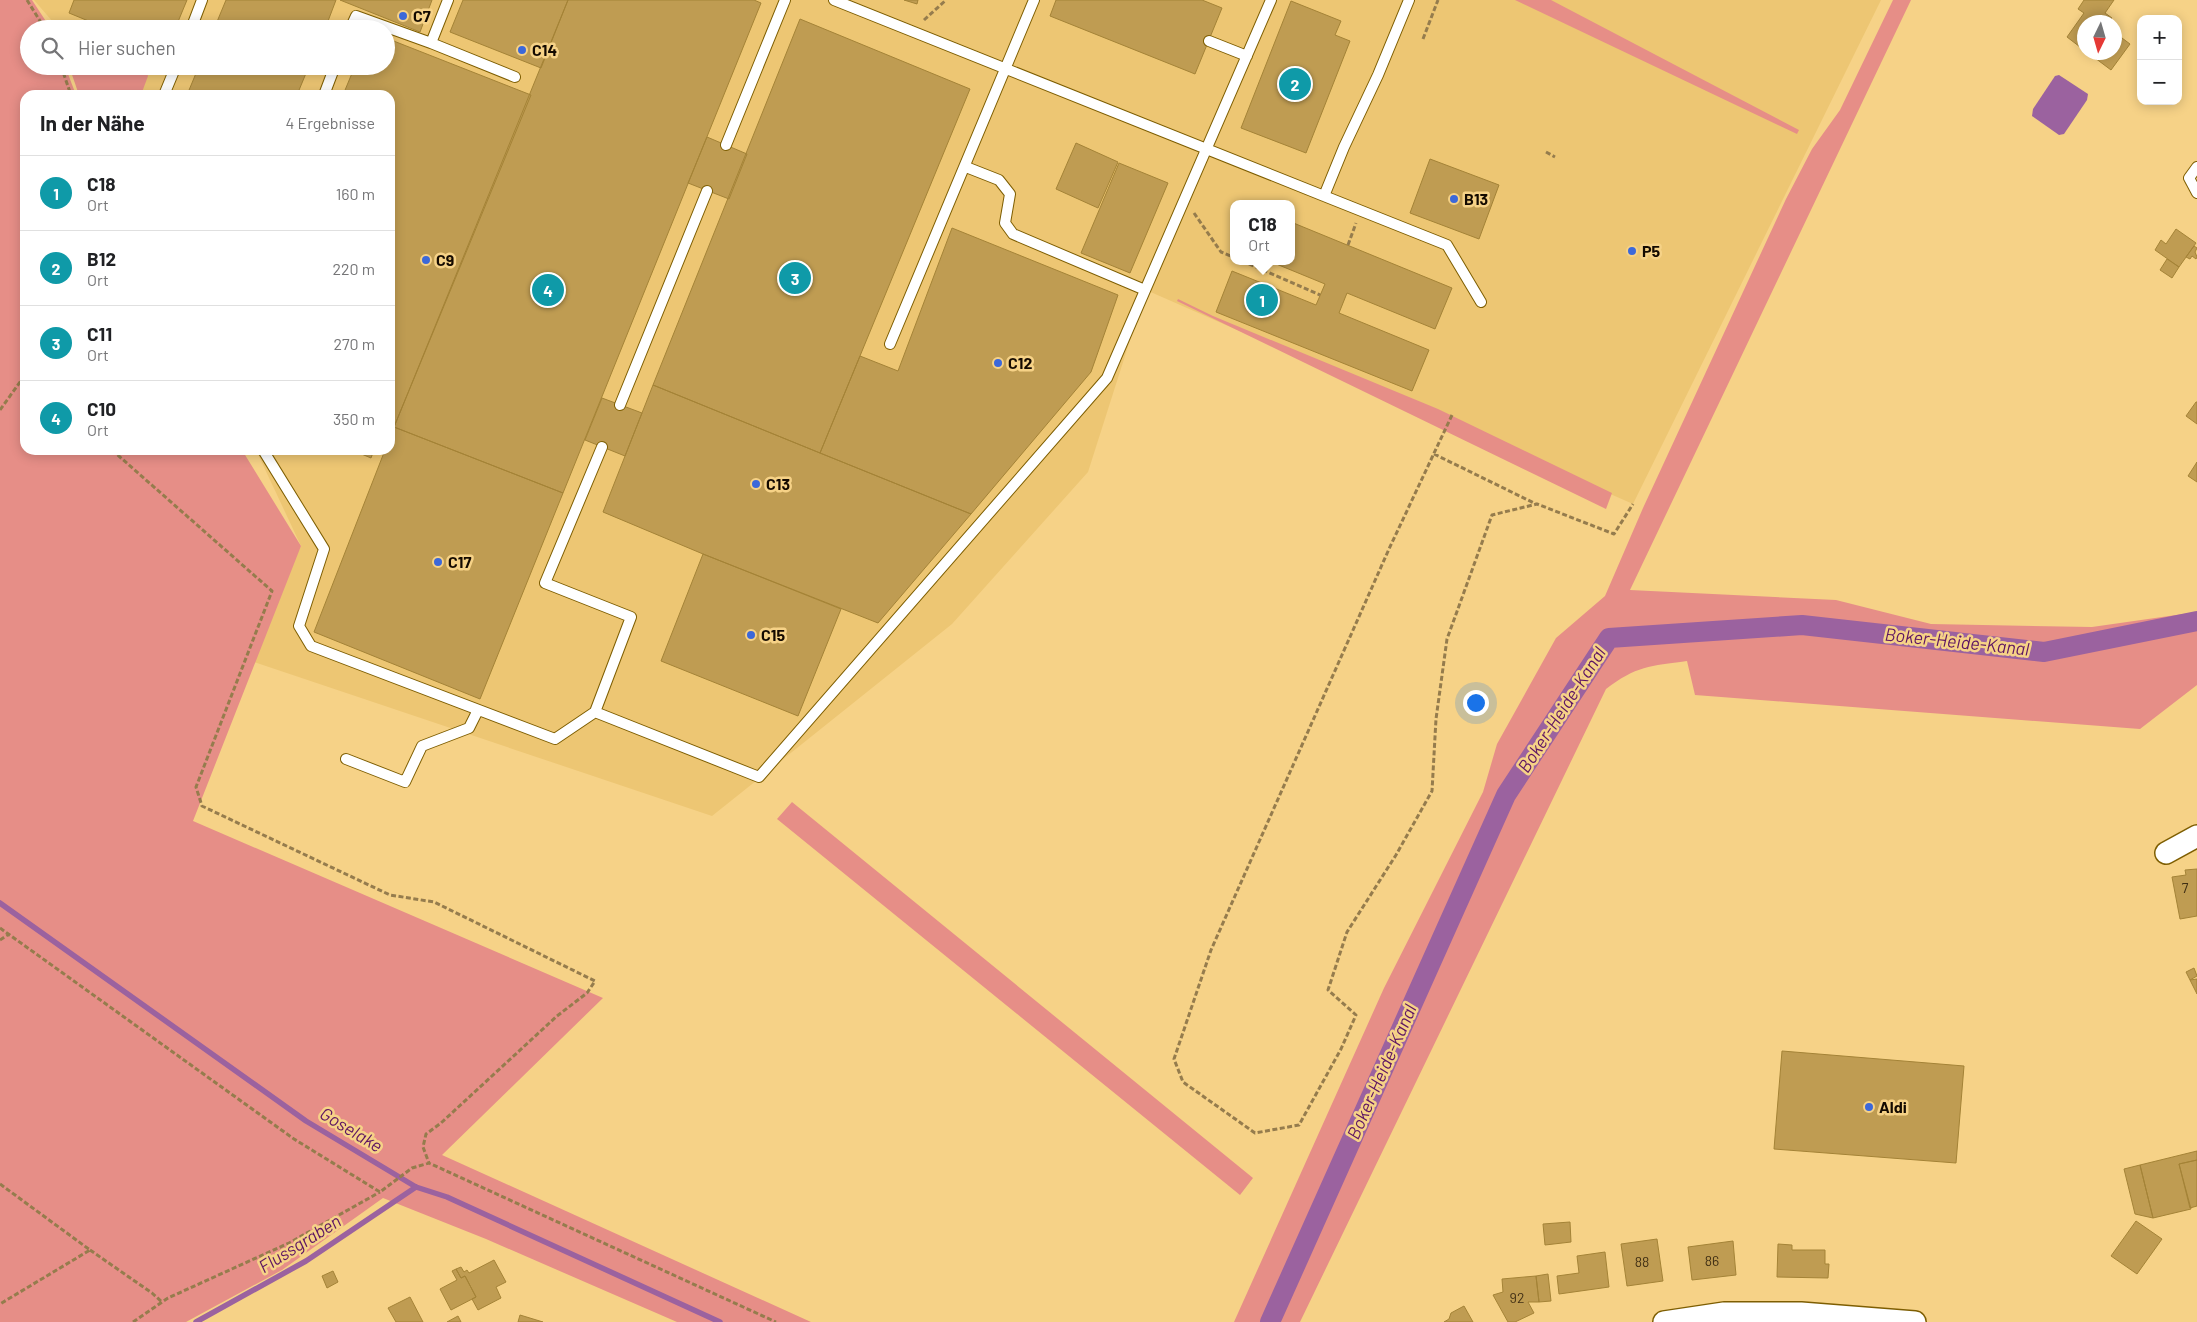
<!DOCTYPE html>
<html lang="de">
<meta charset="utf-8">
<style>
:root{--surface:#fff;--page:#f6f6f6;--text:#202124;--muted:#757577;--line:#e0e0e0;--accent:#b45309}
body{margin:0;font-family:Barlow,sans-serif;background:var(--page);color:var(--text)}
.controls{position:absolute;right:15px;top:15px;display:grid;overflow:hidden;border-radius:10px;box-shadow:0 2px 12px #0003}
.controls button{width:45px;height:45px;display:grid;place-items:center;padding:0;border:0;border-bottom:1px solid var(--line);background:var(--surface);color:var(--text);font:25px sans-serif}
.compass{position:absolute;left:2077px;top:15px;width:45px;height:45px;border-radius:50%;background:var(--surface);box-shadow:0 2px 12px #0003;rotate:185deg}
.you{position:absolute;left:1475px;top:702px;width:18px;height:18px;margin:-12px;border:4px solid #fff;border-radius:50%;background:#1a73e8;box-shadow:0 0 0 8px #1a73e833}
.badge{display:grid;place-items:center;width:32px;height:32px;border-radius:50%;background:var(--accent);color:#fff;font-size:16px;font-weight:700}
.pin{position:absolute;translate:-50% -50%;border:2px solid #fff;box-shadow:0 1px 5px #0006}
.popup{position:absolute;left:1230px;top:200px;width:65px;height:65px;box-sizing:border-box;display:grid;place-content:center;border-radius:10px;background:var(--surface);filter:drop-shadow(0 1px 4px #0005);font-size:16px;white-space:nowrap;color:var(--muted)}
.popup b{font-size:19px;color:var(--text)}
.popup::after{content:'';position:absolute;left:50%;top:100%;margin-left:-10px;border:10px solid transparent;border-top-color:var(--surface)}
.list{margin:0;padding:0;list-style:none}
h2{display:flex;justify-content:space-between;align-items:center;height:65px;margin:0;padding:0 20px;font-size:21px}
h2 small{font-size:16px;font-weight:400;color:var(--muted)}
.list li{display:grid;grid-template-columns:32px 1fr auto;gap:15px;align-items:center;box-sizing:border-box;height:75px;padding:0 20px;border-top:1px solid var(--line)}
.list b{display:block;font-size:19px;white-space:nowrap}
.list p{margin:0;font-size:16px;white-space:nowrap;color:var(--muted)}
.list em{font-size:16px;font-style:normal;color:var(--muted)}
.icon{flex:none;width:28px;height:28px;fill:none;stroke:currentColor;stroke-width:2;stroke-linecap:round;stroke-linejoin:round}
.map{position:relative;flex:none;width:2197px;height:1322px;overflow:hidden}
.search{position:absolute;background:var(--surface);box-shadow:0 2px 12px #0003;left:20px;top:20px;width:375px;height:55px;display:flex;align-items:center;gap:12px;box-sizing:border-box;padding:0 18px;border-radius:28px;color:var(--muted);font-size:19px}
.panel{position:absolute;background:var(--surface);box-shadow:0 2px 12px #0003;left:20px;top:90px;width:375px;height:365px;border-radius:15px}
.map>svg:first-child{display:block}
.built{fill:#edc673;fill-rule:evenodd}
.green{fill:#e68e87}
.water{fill:#9b629f}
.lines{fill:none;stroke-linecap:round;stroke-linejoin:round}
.stream{stroke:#9b629f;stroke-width:5.5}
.canal{stroke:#9b629f;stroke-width:20}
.building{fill:#bf9c52;stroke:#a48337}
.service-casing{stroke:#7e5e02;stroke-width:12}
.minor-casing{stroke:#7e5e02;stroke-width:24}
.path{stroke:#957c4d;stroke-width:3;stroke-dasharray:5 2.5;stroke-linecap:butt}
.service{stroke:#fff;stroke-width:10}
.minor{stroke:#fff;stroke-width:21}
.poi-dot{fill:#3c68d9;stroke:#f6d287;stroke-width:2}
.labels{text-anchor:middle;stroke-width:5;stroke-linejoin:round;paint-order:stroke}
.number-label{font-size:14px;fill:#3f2e14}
.poi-label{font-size:16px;font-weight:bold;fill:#140a00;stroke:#f6d287;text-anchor:start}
.water-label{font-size:18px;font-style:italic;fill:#5d1563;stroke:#f6d287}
</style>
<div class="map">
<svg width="2197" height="1322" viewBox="0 0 2197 1322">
<rect width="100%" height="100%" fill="#f6d287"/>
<path class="built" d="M34,0h1847l-248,504 -487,-214 -58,182 -136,152 -240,192 -467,-157 56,-113 -45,-96h134v-355h-300l-13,-29h309v-37h-327zM1233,204h58v57h-58z"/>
<path class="green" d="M0,0h32l19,29h-22v37h36l11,29h-51v355h217l59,96 -108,275 410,177 -161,157 369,167h-134l-191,-83 -103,-41 -101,72 -96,52h-186z
M1515,0h36l248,130 -2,4z
M1893,0h18l-281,590 206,10 95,24 161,3 105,-15v73l-57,44 -445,-34 -8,-34c-37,5 -51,5 -81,28l-306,633h-66l150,-334 99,-196 14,-48 59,-106 49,-42 38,-88 143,-309 26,-50 28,-39z
M69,66h75l4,10 -7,19h-62z
M1178,299l35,17 225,93 174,84 -6,16 -429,-208z
M792,802l461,376 -13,17 -463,-376z"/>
<path class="water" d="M2059,75l29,19 -1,6 -23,34 -5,1 -27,-19 1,-7 22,-33z"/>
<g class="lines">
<path class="stream" d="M0,903l306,218 110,66 31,10 273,125
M196,1322l110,-61 110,-74"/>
<path class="canal" d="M1270,1322l236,-527 103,-157 193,-13 242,27 153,-31"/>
</g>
<path class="building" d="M74,0h113l-12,29h-67l-39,-16z
M226,0h110l-11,29h-111z
M340,0h92l-12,32z
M463,0h105l-27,68 -91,-36z
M568,0h186l7,3 -198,490 -169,-66z
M904,0h14l-1,4z
M1056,0h146l20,8 -27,66 -145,-58z
M2084,0h30l-9,13 7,5 -4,4h-24v28l-17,-13 17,-24 -6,-4z
M1291,1l50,20 -6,14 15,6 -44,112 -65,-25z
M800,19l170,70 -150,364 -167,-68z
M2114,32l16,12 -19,26 -24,-18h27z
M386,38l145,57 -137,332 -4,-2v-330h-47l12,-29h31z
M199,66h110l-12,29h-110z
M707,137l40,17 -18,45 -41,-16z
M1076,143l42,19 -20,46 -42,-19z
M1430,159l69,26 -20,54 -69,-26z
M1119,163l49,20 -38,90 -49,-20z
M1291,222l161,66 -17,41 -88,-36 -8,20 90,37 -17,41 -196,-79 16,-41 84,34 9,-21 -56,-23h22z
M952,228l166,67 -27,77 -120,142 -151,-61 40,-97 38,15z
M2176,229l20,14 -17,24 -24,-17 6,-10 5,4z
M2194,246l3,2 -2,4 2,5 -1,2 -4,-3 -2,3 -4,-2z
M2167,259l12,8 -7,11 -12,-8z
M653,385l167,68 151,61 -93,109 -175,-69 -100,-42z
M602,398l40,15 -17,43 -40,-16z
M2196,402h1v22l-11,-8z
M394,427l169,66 -83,206 -166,-67 71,-182h5v-12z
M352,450h22l-3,8z
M2197,462v20l-9,-6z
M703,554l138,55 -43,107 -137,-55z
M2197,869v47l-17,3 -8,-42 14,-2 -1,-5z
M2194,968l3,8 -7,4 -4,-8z
M2197,979v15l-7,-14z
M1782,1051l182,15 -8,97 -182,-14z
M2197,1151v9l-18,4 12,45 -38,9 -13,-53z
M2197,1160v46l-7,2 -11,-44z
M2140,1165l13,53 -18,-4 -11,-45z
M2136,1221l26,18 -25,35 -26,-18z
M1570,1222l1,20 -26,3 -2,-21z
M1657,1239l6,42 -36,5 -6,-42z
M1733,1241l3,34 -44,5 -4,-33z
M1778,1244l14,1v5h33v14h4l-1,14 -51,-1z
M1605,1252l4,35 -50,7 -2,-18 22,-3 -2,-17z
M494,1260l12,22 -10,5 5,11 -23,12 -6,-11 4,-2 -11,-21 -4,2 -5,-9 5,-2 3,5 3,-2 2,3z
M456,1269l5,9 4,-2 11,21 -25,13 -11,-21 17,-9 -5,-9z
M333,1271l5,11 -11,6 -5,-12z
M1548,1274l3,27 -12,1 -3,-26z
M1536,1276l3,26h-11l6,11 -19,9h-7l-15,-27 10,-3 -1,-13z
M410,1297l13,25h-27l-8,-14z
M1464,1306l9,16h-29l5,-3 2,-6z
M520,1315l23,7h-25z
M458,1316l3,6h-14z"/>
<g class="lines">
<defs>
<path id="service" d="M448,0l-17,43 84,34
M834,0l490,196 20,-49 34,-72 31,-75
M191,29l11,-29
M350,29l6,-13 75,27
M1209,41l38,15
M164,95l12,-29
M324,95l11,-29
M726,145l59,-145
M966,167l33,13 11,14 -5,29 8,11 132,56
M2197,167l-8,11 8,15
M1324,196l123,49 34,57
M890,344l144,-344
M620,405l87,-214
M263,450l61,99 -25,77 12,20 244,93 40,-27 36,-95 -86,-34 57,-136
M595,712l164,65 348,-399 164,-378
M346,759l59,23 17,-36 47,-18 9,-18"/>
<path id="minor" d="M2166,853l31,-17
M1664,1322l60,-9h77l114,9"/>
</defs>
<use href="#service" class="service-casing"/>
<use href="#minor" class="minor-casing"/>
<path class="path" d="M27,0l18,29
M924,20l22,-20
M1423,39l15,-39
M61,66l10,29
M1546,152l9,5
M1194,213l27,39 12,5
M1348,245l8,-22
M1242,261l78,34
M0,410l25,-35
M1452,415l-63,134 -178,401 -37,109 9,23 72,51 44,-8 42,-76 15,-34 -28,-25 19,-58 49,-77 36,-64 4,-72 11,-80 45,-124 45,-11 77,30 19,-30
M112,450l160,141 -76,196 6,19 188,89 44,7 161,79 -8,12 -30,23 -116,107 -15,11 -3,13 6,16
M1434,454l102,50
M0,928l294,211 86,53 32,-24 17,-5 347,159
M0,940l9,-6
M0,1184l90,66 -90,54
M90,1250l62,43 10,9
M133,1322l35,-24 121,-55 91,-51"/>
<use href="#service" class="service"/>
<use href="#minor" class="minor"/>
</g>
<g class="poi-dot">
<circle cx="403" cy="16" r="5"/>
<circle cx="522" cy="50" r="5"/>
<circle cx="1454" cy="199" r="5"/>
<circle cx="1632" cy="251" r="5"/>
<circle cx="426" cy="260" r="5"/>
<circle cx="998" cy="363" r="5"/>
<circle cx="756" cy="484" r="5"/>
<circle cx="438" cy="562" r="5"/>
<circle cx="751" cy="635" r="5"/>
<circle cx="1869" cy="1107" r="5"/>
</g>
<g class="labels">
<g class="number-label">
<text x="2185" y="893">7</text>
<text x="1712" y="1266">86</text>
<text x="1642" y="1267">88</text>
<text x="1517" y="1303">92</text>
</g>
<g class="poi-label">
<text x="413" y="22">C7</text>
<text x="532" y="56">C14</text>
<text x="1464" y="205">B13</text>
<text x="1642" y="257">P5</text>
<text x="436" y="266">C9</text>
<text x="1008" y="369">C12</text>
<text x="766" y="490">C13</text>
<text x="448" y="568">C17</text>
<text x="761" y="641">C15</text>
<text x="1879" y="1113">Aldi</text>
</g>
<g class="water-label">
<text transform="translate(1957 642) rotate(6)" y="6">Boker-Heide-Kanal</text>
<text transform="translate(1562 710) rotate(-57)" y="6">Boker-Heide-Kanal</text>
<text transform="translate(1382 1072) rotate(-66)" y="6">Boker-Heide-Kanal</text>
<text transform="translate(351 1130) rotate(31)" y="6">Goselake</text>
<text transform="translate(300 1244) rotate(-32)" y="6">Flussgraben</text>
</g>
</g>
</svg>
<div class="controls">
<button>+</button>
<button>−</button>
</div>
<svg class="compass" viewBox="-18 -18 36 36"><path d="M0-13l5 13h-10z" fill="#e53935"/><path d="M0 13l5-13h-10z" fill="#757577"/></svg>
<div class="you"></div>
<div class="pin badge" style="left:1262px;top:300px;background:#0f9aa8">1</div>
<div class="popup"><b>C18</b>Ort</div>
<div class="pin badge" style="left:1295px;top:84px;background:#0f9aa8">2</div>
<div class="pin badge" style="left:795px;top:278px;background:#0f9aa8">3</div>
<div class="pin badge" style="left:548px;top:290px;background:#0f9aa8">4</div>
<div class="search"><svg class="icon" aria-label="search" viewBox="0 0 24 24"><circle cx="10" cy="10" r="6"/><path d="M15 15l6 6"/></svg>Hier suchen</div>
<section class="panel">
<h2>In der Nähe<small>4 Ergebnisse</small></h2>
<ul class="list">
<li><span class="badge" style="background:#0f9aa8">1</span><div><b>C18</b><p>Ort</p></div><em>160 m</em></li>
<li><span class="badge" style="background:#0f9aa8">2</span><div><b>B12</b><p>Ort</p></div><em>220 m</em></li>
<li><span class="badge" style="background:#0f9aa8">3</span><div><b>C11</b><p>Ort</p></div><em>270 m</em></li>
<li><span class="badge" style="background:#0f9aa8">4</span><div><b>C10</b><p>Ort</p></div><em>350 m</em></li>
</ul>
</section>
</div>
